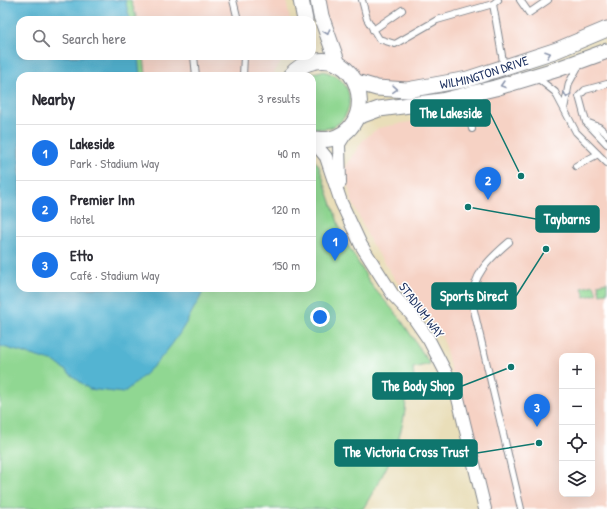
<!DOCTYPE html>
<meta charset="utf-8">
<style>
:root{--surface:#fff;--page:#f2f2f3;--text:#2b2b33;--muted:#7c7c81;--line:#e1e1e2;--accent:#1a73e8}
body{margin:0;font-family:"Patrick Hand",sans-serif;background:var(--page);color:var(--text)}
.controls{position:absolute;right:12px;bottom:12px;display:grid;overflow:hidden;border-radius:8px;box-shadow:0 4px 16px #0002}
.controls button{width:36px;height:36px;display:grid;place-items:center;padding:0;border:0;border-bottom:1px solid var(--line);background:var(--surface);color:var(--text);font:20px sans-serif}
.you{position:absolute;left:320px;top:317px;width:14px;height:14px;margin:-10px;border:3px solid #fff;border-radius:50%;background:#1a73e8;box-shadow:0 0 0 6px #1a73e833}
.badge{display:grid;place-items:center;width:26px;height:26px;border-radius:50%;background:var(--accent);color:#fff;font-size:13px;font-weight:700}
.pin{position:absolute;translate:-50% -33px;filter:drop-shadow(0 1px 2px #0008)}
.pin::after{content:'';position:absolute;top:21px;width:14px;height:12px;background:inherit;clip-path:polygon(0 0,100% 0,50% 100%)}
.list{margin:0;padding:0;list-style:none}
h2{display:flex;justify-content:space-between;align-items:center;height:52px;margin:0;padding:0 16px;font-size:17px}
h2 small{font-size:13px;font-weight:400;color:var(--muted)}
.list li{display:grid;grid-template-columns:26px 1fr auto;gap:12px;align-items:center;box-sizing:border-box;height:56px;padding:0 16px;border-top:1px solid var(--line)}
.list b{display:block;font-size:15px;white-space:nowrap}
.list p{margin:0;font-size:13px;white-space:nowrap;color:var(--muted)}
.list em{font-size:13px;font-style:normal;color:var(--muted)}
.icon{flex:none;width:22px;height:22px;fill:none;stroke:currentColor;stroke-width:2;stroke-linecap:round;stroke-linejoin:round}
.map{position:relative;flex:none;width:607px;height:509px;overflow:hidden}
.search{position:absolute;background:var(--surface);box-shadow:0 4px 16px #0002;left:16px;top:16px;width:300px;height:44px;display:flex;align-items:center;gap:10px;box-sizing:border-box;padding:0 14px;border-radius:12px;color:var(--muted);font-size:15px}
.panel{position:absolute;background:var(--surface);box-shadow:0 4px 16px #0002;left:16px;top:72px;width:300px;height:220px;border-radius:12px}
.map>svg:first-child{display:block}
.built{fill:#f6d2c4;fill-rule:evenodd}
.green{fill:#90d792;stroke:#568378}
.water{fill:#53b4d2;stroke:#377298}
.lines{fill:none;stroke-linecap:round;stroke-linejoin:round}
.service-casing{stroke:#82868c;stroke-width:8}
.minor-casing{stroke:#82868c;stroke-width:14}
.tertiary-casing{stroke:#82868c;stroke-width:17}
.service{stroke:#fff;stroke-width:6}
.minor{stroke:#fff;stroke-width:12}
.tertiary{stroke:#fff;stroke-width:15}
.oneway{stroke:#8d97ae}
.labels{text-anchor:middle;stroke-width:3;stroke-linejoin:round;paint-order:stroke}
.street-label{font-size:13px;fill:#1b2f5e;stroke:#fff}
.leader{fill:none;stroke:#0f766e;stroke-width:1.5}
.callout-dot{fill:#0f766e;stroke:#fff;stroke-width:1.5}
.callout{fill:#0f766e;stroke:#0f766e;stroke-width:1.5}
.callout-label{font-size:14px;text-anchor:middle;font-weight:bold;fill:#fff}
</style>
<div class="map">
<svg width="607" height="509" viewBox="0 0 607 509">
<rect width="100%" height="100%" fill="#fff"/>
<filter id="ink" filterUnits="userSpaceOnUse"><feTurbulence type="fractalNoise" baseFrequency=".025" numOctaves="2"/><feDisplacementMap in="SourceGraphic" scale="8" xChannelSelector="R" yChannelSelector="G"/><feConvolveMatrix kernelMatrix="1 2 1 2 8 2 1 2 1" color-interpolation-filters="sRGB"/></filter>
<filter id="wash" filterUnits="userSpaceOnUse"><feTurbulence type="fractalNoise" baseFrequency=".012" numOctaves="4" result="noise"/><feDisplacementMap in="SourceGraphic" scale="16" xChannelSelector="R" yChannelSelector="G"/><feGaussianBlur stdDeviation="0.9" result="paint"/><feColorMatrix in="noise" values="0 0 0 0 0 0 0 0 0 0 0 0 0 0 0 0 0 1.4 0 .05"/><feComposite in="paint" operator="in"/></filter>
<g filter="url(#wash)">
<rect width="100%" height="100%" fill="#e9deb9"/>
<path class="built" d="M131,0h155l4,20h-153z
M318,0h289v29l-103,40 -127,19 -39,-24z
M607,51v458h-122l-42,-170 -21,-28 -23,-26 -28,-42 -20,-44 -6,-31 18,-28 15,-12 36,-7 27,-20zM562,356h30v138h-30z
M144,56h141l-14,20h-125z"/>
<path class="green" d="M0,0h131l6,20h-117v36h124l2,20h-126v212h292v-129l6,5 25,73 29,49 27,31 31,47 -17,4 1,11 -7,3c0,53 -18,83 -44,127h-363z
M322,71c46,9 28,69 -10,56v-51h-6l7,-3z
M607,282v11l-7,1 -2,-10z
M594,285l3,9 -12,3 -3,-9z"/>
<path class="water" d="M0,0h125l5,20h-110v36h118l2,20h-120v212h184c-2,8 -7,15 -11,22 -17,34 -40,60 -70,83l-34,-4 -34,-27 -55,-16z"/>
</g>
<g filter="url(#ink)">
<g class="lines">
<defs>
<path id="service" d="M233,0l5,20
M362,0l5,19 12,20 16,5 42,-24 56,-16 5,-4
M520,0l9,13 19,-13
M493,4l11,63
M373,30l29,-20
M194,56l2,20
M243,76l1,-20
M536,77l19,15 9,17 5,-26 10,-18
M607,84l-22,6 -6,6 7,26 21,22
M465,95l7,34
M564,109l12,23 31,31
M586,122l13,5 8,7
M576,166l22,-12
M509,242c-20,17 -37,33 -37,60l49,207"/>
<path id="minor" d="M312,140l14,17 15,45 20,43 32,50 18,19 18,26 28,54 28,115
M340,183l-1,-39 9,-14"/>
<g id="tertiary">
<path d="M301,0l4,20"/>
<path d="M318,0l3,16 17,48"/>
<path d="M290,76c7,-9 15,-13 26,-15 48,-8 61,68 14,78 -5,1 -12,0 -18,0"/>
<path id="s1" d="M356,82l21,6 30,2 61,-11 89,-29 50,-21"/>
<path d="M357,117l22,-8 62,-8 54,-13 63,-19 49,-18"/>
</g>
</defs>
<use href="#service" class="service-casing"/>
<use href="#minor" class="minor-casing"/>
<use href="#tertiary" class="tertiary-casing"/>
<use href="#service" class="service"/>
<use href="#minor" class="minor"/>
<use href="#tertiary" class="tertiary"/>
</g>
<defs><path id="oneway-chevron" d="M-2-3.5L2.5 0L-2 3.5" fill="none" stroke-width="1.6" stroke-linecap="round" stroke-linejoin="round"/></defs>
<g class="oneway">
<use href="#oneway-chevron" transform="translate(327 32) rotate(71)"/>
<use href="#oneway-chevron" transform="translate(548 54) rotate(-19)"/>
<use href="#oneway-chevron" transform="translate(503 85) rotate(164)"/>
<use href="#oneway-chevron" transform="translate(395 89) rotate(4)"/>
<use href="#oneway-chevron" transform="translate(567 95) rotate(102)"/>
</g>
</g>
<g class="labels">
<g class="street-label">
<text dy="5" stroke="none"><textPath href="#s1" startOffset="131">WILMINGTON DRIVE</textPath></text>
<text transform="translate(422 310) rotate(53)" y="5">STADIUM WAY</text>
</g>
</g>
<path class="leader" d="M521 176L490 113M468 207L536 219M546 249L516 296M511 367L462 386M539 443L477 453"/>
<g class="callout-dot">
<circle cx="521" cy="176" r="4"/>
<circle cx="468" cy="207" r="4"/>
<circle cx="546" cy="249" r="4"/>
<circle cx="511" cy="367" r="4"/>
<circle cx="539" cy="443" r="4"/>
</g>
<g class="callout">
<rect x="411" y="100" width="79" height="26" rx="4"/>
<rect x="536" y="206" width="63" height="26" rx="4"/>
<rect x="432" y="283" width="84" height="26" rx="4"/>
<rect x="373" y="373" width="89" height="26" rx="4"/>
<rect x="335" y="440" width="142" height="26" rx="4"/>
</g>
<g class="callout-label">
<text x="451" y="118">The Lakeside</text>
<text x="567" y="224">Taybarns</text>
<text x="474" y="301">Sports Direct</text>
<text x="418" y="391">The Body Shop</text>
<text x="406" y="457">The Victoria Cross Trust</text>
</g>
</svg>
<div class="controls">
<button>+</button>
<button>−</button>
<button><svg class="icon" aria-label="locate" viewBox="0 0 24 24"><circle cx="12" cy="12" r="6"/><path d="M12 2v4M12 18v4M2 12h4M18 12h4"/></svg></button>
<button><svg class="icon" aria-label="layers" viewBox="0 0 24 24"><path d="M12 4l9 5-9 5-9-5zM3 14l9 5 9-5"/></svg></button>
</div>
<div class="you"></div>
<div class="pin badge" style="left:335px;top:261px">1</div>
<div class="pin badge" style="left:488px;top:200px">2</div>
<div class="pin badge" style="left:537px;top:427px">3</div>
<div class="search"><svg class="icon" aria-label="search" viewBox="0 0 24 24"><circle cx="10" cy="10" r="6"/><path d="M15 15l6 6"/></svg>Search here</div>
<section class="panel">
<h2>Nearby<small>3 results</small></h2>
<ul class="list">
<li><span class="badge">1</span><div><b>Lakeside</b><p>Park · Stadium Way</p></div><em>40 m</em></li>
<li><span class="badge">2</span><div><b>Premier Inn</b><p>Hotel</p></div><em>120 m</em></li>
<li><span class="badge">3</span><div><b>Etto</b><p>Café · Stadium Way</p></div><em>150 m</em></li>
</ul>
</section>
</div>
